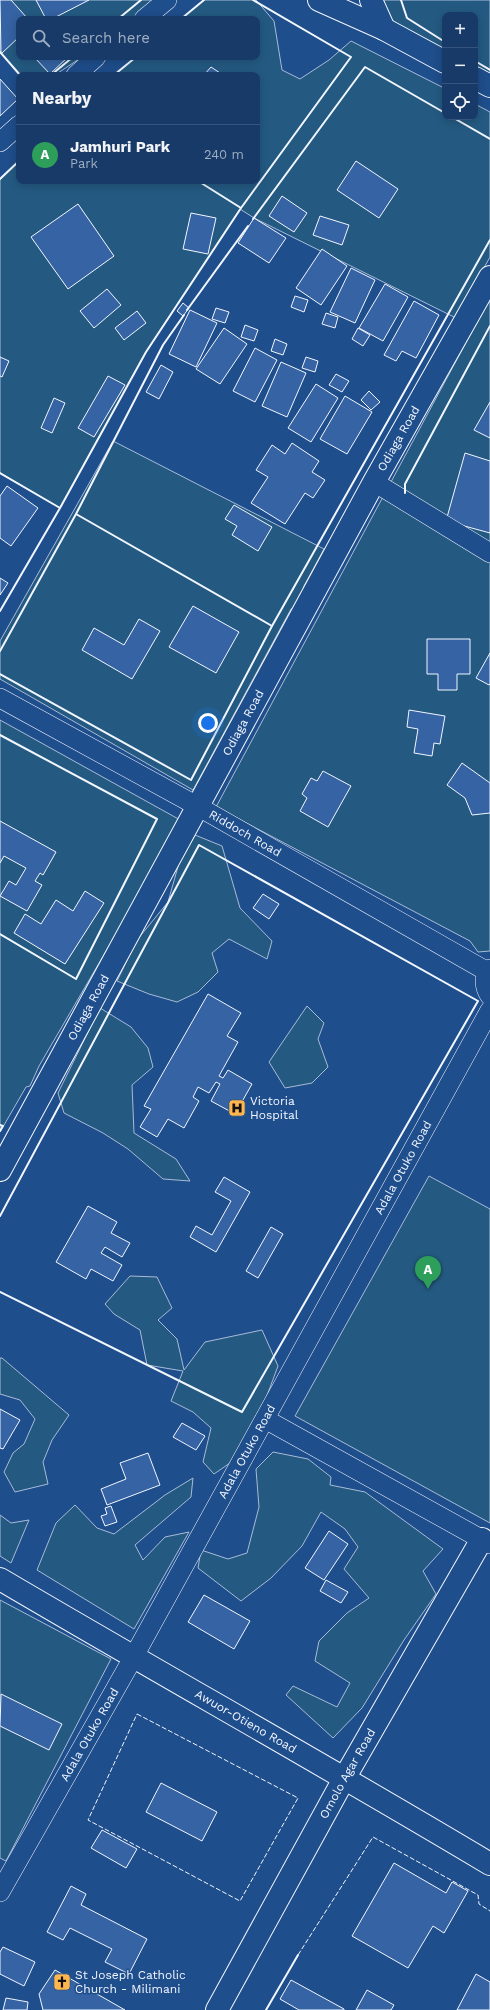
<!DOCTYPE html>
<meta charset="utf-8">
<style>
:root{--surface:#173a69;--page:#20416f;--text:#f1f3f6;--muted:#9eadc0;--line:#36547d;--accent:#bca0f2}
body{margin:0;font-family:"Work Sans",sans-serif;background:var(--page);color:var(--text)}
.controls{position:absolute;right:12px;top:12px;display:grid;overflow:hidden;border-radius:8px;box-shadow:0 2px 10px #0003}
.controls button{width:36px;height:36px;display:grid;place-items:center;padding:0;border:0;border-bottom:1px solid var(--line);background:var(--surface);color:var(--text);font:20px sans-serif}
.you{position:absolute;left:208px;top:723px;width:14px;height:14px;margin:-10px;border:3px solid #fff;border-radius:50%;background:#1a73e8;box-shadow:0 0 0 6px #1a73e833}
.badge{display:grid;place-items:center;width:26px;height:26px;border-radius:50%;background:var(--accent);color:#fff;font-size:13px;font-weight:700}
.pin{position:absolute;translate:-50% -33px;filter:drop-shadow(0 1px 2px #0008)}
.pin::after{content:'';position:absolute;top:21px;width:14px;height:12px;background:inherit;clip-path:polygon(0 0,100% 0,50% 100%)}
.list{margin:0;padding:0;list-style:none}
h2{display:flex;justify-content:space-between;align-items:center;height:52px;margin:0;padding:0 16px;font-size:17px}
h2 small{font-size:13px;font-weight:400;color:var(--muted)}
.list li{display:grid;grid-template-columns:26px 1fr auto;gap:12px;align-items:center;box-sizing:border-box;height:60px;padding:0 16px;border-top:1px solid var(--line)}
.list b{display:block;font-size:15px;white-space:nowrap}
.list p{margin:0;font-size:13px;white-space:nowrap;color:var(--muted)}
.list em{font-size:13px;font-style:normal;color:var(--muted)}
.icon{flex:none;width:22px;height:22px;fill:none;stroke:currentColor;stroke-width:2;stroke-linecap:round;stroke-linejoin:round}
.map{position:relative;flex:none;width:490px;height:2010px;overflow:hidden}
.search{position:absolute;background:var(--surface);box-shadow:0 2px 10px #0003;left:16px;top:16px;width:244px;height:44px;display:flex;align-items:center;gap:10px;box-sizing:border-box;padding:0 14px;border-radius:8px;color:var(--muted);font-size:15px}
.panel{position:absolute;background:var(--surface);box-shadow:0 2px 10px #0003;left:16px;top:72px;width:244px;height:112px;border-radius:8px}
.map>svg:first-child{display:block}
.green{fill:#245a82;stroke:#a8bbd7}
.building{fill:#3563a3;stroke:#f2f6ff}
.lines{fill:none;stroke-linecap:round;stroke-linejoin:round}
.minor-casing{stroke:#f2f6ff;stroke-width:20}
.major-casing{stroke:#f2f6ff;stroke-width:24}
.minor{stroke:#1f4e8c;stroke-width:19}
.major{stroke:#1f4e8c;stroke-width:22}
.fence{stroke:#f2f6ff;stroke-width:1;stroke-dasharray:5 2;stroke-linecap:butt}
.wall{stroke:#f2f6ff;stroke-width:2}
.labels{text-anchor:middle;stroke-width:3;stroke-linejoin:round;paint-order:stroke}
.street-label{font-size:12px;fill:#f2f6ff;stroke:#1f4e8c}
.poi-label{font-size:12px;fill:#f2f6ff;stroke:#1f4e8c;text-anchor:start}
</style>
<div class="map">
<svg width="490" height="2010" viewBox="0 0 490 2010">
<rect width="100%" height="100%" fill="#1f4e8c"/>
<path class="green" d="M0,0h165l-28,19h-118v38h63l-27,18h-35l-20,-23z
M204,0h52l18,21 8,49 18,9 29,-19 22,-19 91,46 3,-1v31h30v-13l15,8v145l-34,61 -202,-100 -14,-9 -94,143 -86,156 -60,-35v-294l19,-18v20h238v-106h-143l22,-18h121v-38h-76z
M383,0h107v78l-15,-8v-55h-30v39l-54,-30z
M490,298v653l-12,1 -8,-11 -254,-134z
M113,441l211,108 -20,37 -5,20 -8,3 -98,181 -193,-111v-38z
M0,720l182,101 -143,245 -9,20 -4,1 -26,45z
M195,835l27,11 18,62 32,33 -5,18 -38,-20 -17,14 6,19 -20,20 -21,10 -28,-8 -32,-13 20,-41 31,-38 11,-39z
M307,1006l17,17 -6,16 10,28 -16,16 -27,5 -16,-26z
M100,1008l31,19 17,21 5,19 -21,18 2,48 42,26 14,22 -27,-2 -35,-30 -25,-16 -39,-20 -6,-20z
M429,1176l61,33v314l-195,-107z
M130,1276l27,1 15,31 -14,12 19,19 7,31 21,-28 57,-12 16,36 -32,86 -32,22 -11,-12 8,-34 -18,-16 -22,-11 12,-30 -36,-6 -7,-35 -26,-16 -9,-10z
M0,1358h2l67,57 -17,25 -9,22 5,22 -33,8 -11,-20 9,-19 11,-9 11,-25 -15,-19 -20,-6z
M273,1452l35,7 23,18 -1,8 35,7 78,57 -20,22 13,23 -32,46 -42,68 -29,30 -47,-43 7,-9 44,21 13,-24 -35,-22 4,-20 28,-28 22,-15 -25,-29 14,-22 -13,-18 -24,-17 -19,34 -31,32 -30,23 -43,-33 3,-18 27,9 19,-6 12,-46 -3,-38z
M193,1478l-2,19 -56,48 8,15 22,-23 24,-5 -55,97 -97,-59 19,-47 19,-18 22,23 17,6 51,-39z
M0,1515l11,8 18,-3 -18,43 -11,-7z
M0,1600l111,59 -105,202 -6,-3z"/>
<path class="building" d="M0,0h11l17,19h-9v18l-18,17z
M36,0h53l-37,19h-6z
M34,57h34l-18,17z
M211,67l12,8h-19z
M0,79l18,20 -18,17z
M356,161l42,28 -19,29 -42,-28z
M282,196l25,17 -13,19 -25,-16z
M78,204l36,52 -46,33 -37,-52z
M191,213l25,5 -8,36 -25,-5z
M320,216l29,9 -7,20 -29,-10z
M254,218l32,20 -17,25 -31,-20z
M322,249l25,17 -26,39 -25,-17z
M351,268l24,12 -20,43 -25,-11z
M385,284l23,13 -25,44 -24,-13z
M107,289l14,16 -27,23 -14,-17z
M295,296l13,4 -4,12 -13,-5z
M414,301l25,14 -23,43 -14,-7 -6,10 -12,-6z
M183,303l6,5 -6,8 -6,-5z
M216,308l13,4 -4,11 -13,-4z
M190,310l27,13 -21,44 -27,-13z
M137,311l9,12 -22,17 -9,-12z
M326,313l12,4 -3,11 -13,-4z
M245,325l13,5 -4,11 -13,-4z
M224,328l23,16 -27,40 -24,-15z
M358,328l12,7 -7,11 -11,-7z
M275,339l12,5 -4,11 -12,-4z
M255,348l22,12 -22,42 -22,-11z
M0,357l9,4 -7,16 -2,-1z
M306,357l12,4 -3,11 -13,-4z
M281,362l25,11 -19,44 -25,-11z
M161,365l12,7 -14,27 -13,-7z
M336,374l13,7 -7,11 -13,-7z
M108,376l17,9 -31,52 -16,-9z
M316,384l22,14 -27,44 -23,-14z
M369,391l11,11 -9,8 -10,-10z
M345,396l27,16 -25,42 -27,-15z
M54,398l11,5 -13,30 -11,-5z
M490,402v36l-16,-8z
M292,443l27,18 -7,11 13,8 -12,18 -8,-5 -20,31 -34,-21 17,-26 -12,-7 16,-25 13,9z
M465,453l25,8v72l-44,-12z
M7,486l31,22 -27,38 -11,-8v-42z
M234,505l38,22 -14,24 -26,-16 5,-9 -12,-7z
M0,578l8,5 -8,12z
M193,606l46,26 -23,41 -47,-26z
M139,619l21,12 -28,48 -50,-29 12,-22 30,17z
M427,639h43v35h-13v16h-19v-16h-11z
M490,653v31l-1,1 -13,-7z
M409,710l36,6 -5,28 -6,-1 -2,13 -18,-3 4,-24 -11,-2z
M462,763l28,20v30l-18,2 -7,-17 -18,-13z
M323,771l28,15 -23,41 -28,-16 7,-13 -5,-4 9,-16 6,3z
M0,821l56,31 -13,23 -3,-2 -5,8 7,4 -15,26 -27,-15 9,-15 7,4 10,-17 -22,-12 -4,7z
M85,891l19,12 -39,61 -51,-31 11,-19 16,10 15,-24 17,11z
M263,894l16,10 -10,15 -16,-11z
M208,994l33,19 -14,23 11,6 -19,34 4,2 5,-8 24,14 -17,30 -24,-13 9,-17 -4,-2 -7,11 -11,-6 -5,10 6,4 -15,27 -16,-9 -11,18 -17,-10 11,-18 -7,-3z
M224,1177l26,15 -34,60 -26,-15 6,-11 16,9 19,-34 -16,-9z
M88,1206l29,16 -6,11 19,10 -8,14 -17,-10 -4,6 21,12 -9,16 -22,-12 -5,10 -30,-17z
M271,1227l12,7 -25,44 -12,-7z
M0,1409l20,11 -17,29 -3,-1z
M182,1423l23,13 -9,14 -23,-13z
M148,1453l12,32 -53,20 -6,-16 25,-10 -6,-16z
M111,1506l6,16 -12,4 -4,-10 6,-2 -2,-6z
M329,1531l19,13 -24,36 -19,-12z
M326,1580l22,12 -7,11 -21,-12z
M204,1595l46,26 -16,28 -46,-27z
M1,1694l61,30 -13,26 -49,-24z
M161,1783l56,29 -15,29 -56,-29z
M102,1830l35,19 -11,19 -35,-20z
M394,1863l52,30 6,-11 16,9 -24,42 -11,-7 -25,42 -56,-32z
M71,1886l15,8 -5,11 66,34 -18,35 -24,-12 7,-13 -42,-21 -7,12 -16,-8z
M3,1947l32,15 -11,24 -24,-12v-22z
M55,1970l70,40h-82l-4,-16z
M476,1974l14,8v28h-33z
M291,1980l53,29v1h-45l-19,-11z
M367,1990l27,15 -3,5h-35z
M6,1998l22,4 -1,8h-24z"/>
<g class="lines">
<defs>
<g id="minor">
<path d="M144,19l23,-19"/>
<path d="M76,75l20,-18"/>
<path d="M0,142l19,-17"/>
<path d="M374,482l116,71"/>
<path id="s1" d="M0,698l199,109 289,165"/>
<path d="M490,969c-7,8 -6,18 0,27"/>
<path d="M265,1419l225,125"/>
<path id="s2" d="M0,1892l133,-234 357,-648"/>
</g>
<g id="major">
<path d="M319,0l65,29 61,33"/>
<path d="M371,0l13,29"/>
<path d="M475,78l15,8"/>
<path id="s3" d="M0,1170l374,-688 116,-205"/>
<path id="s4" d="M0,1579c163,96 328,188 490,285"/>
<path id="s5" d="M217,2010l128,-233 137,-238"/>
</g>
</defs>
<use href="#minor" class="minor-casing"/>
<use href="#major" class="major-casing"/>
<use href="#minor" class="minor"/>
<use href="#major" class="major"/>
<path class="fence" d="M137,1714l161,84 -58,103 -152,-81z
M298,1955l75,-118 105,58 1,9 11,7"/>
<path class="wall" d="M401,0l6,18 38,24
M118,19l23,-19
M181,19l23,-19
M0,52l20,23
M475,61l15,9
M51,75l22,-18
M114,75l22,-18
M452,117l38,22
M0,179l19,-18
M241,208l110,-151 -98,-57
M253,219l112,-152 80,46
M187,310l61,-84
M184,315l-21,30 -87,169 196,112 218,-386
M0,473l60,35
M405,493v-9l85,-158
M0,611l60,-103 86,-156 95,-144 -43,-27
M0,651l76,-137
M0,674l191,106 81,-154
M0,735l157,84 -81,160 -76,-45
M0,1125l3,1 -3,5
M0,1216l199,-371 279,156 -236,411 -242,-120
M266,2010l32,-55"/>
</g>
<defs>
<symbol id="hospital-square" viewBox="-11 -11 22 22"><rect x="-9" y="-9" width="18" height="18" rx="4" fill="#ffb74d" stroke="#1f4e8c"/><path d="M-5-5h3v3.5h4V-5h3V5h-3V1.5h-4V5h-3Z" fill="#111"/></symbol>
<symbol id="church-square" viewBox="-11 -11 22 22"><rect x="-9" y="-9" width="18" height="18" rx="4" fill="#ffb74d" stroke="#1f4e8c"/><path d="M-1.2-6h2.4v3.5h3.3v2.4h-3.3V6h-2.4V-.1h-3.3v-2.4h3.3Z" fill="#111"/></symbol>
</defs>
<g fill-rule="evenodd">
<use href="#hospital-square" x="227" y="1098" width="20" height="20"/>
<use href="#church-square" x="52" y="1972" width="20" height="20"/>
</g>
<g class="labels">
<g class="street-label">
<text dy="4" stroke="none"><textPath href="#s3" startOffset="833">Odiaga Road</textPath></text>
<text dy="4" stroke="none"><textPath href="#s3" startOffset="509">Odiaga Road</textPath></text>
<text dy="4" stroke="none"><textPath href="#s1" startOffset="280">Riddoch Road</textPath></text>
<text dy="4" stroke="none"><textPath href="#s3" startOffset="185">Odiaga Road</textPath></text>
<text dy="4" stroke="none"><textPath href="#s2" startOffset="829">Adala Otuko Road</textPath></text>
<text dy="4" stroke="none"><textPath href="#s2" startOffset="505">Adala Otuko Road</textPath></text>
<text dy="4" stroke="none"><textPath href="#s4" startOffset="284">Awuor-Otieno Road</textPath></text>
<text dy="4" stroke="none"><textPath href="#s2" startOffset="181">Adala Otuko Road</textPath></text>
<text dy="4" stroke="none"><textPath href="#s5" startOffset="270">Omolo Agar Road</textPath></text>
</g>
<g class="poi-label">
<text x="250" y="1105">Victoria<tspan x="250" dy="14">Hospital</tspan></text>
<text x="75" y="1979">St Joseph Catholic<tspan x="75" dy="14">Church - Milimani</tspan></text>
</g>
</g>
</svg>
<div class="controls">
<button>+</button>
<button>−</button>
<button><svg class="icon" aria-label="locate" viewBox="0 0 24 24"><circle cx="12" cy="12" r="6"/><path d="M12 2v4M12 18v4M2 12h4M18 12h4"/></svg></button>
</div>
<div class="you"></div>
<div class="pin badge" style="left:428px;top:1289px;background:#2e9e5b">A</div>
<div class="search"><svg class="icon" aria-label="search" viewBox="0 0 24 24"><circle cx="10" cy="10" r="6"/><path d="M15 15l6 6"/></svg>Search here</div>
<section class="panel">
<h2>Nearby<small></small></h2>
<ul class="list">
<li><span class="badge" style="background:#2e9e5b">A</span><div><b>Jamhuri Park</b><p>Park</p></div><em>240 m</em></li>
</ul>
</section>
</div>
